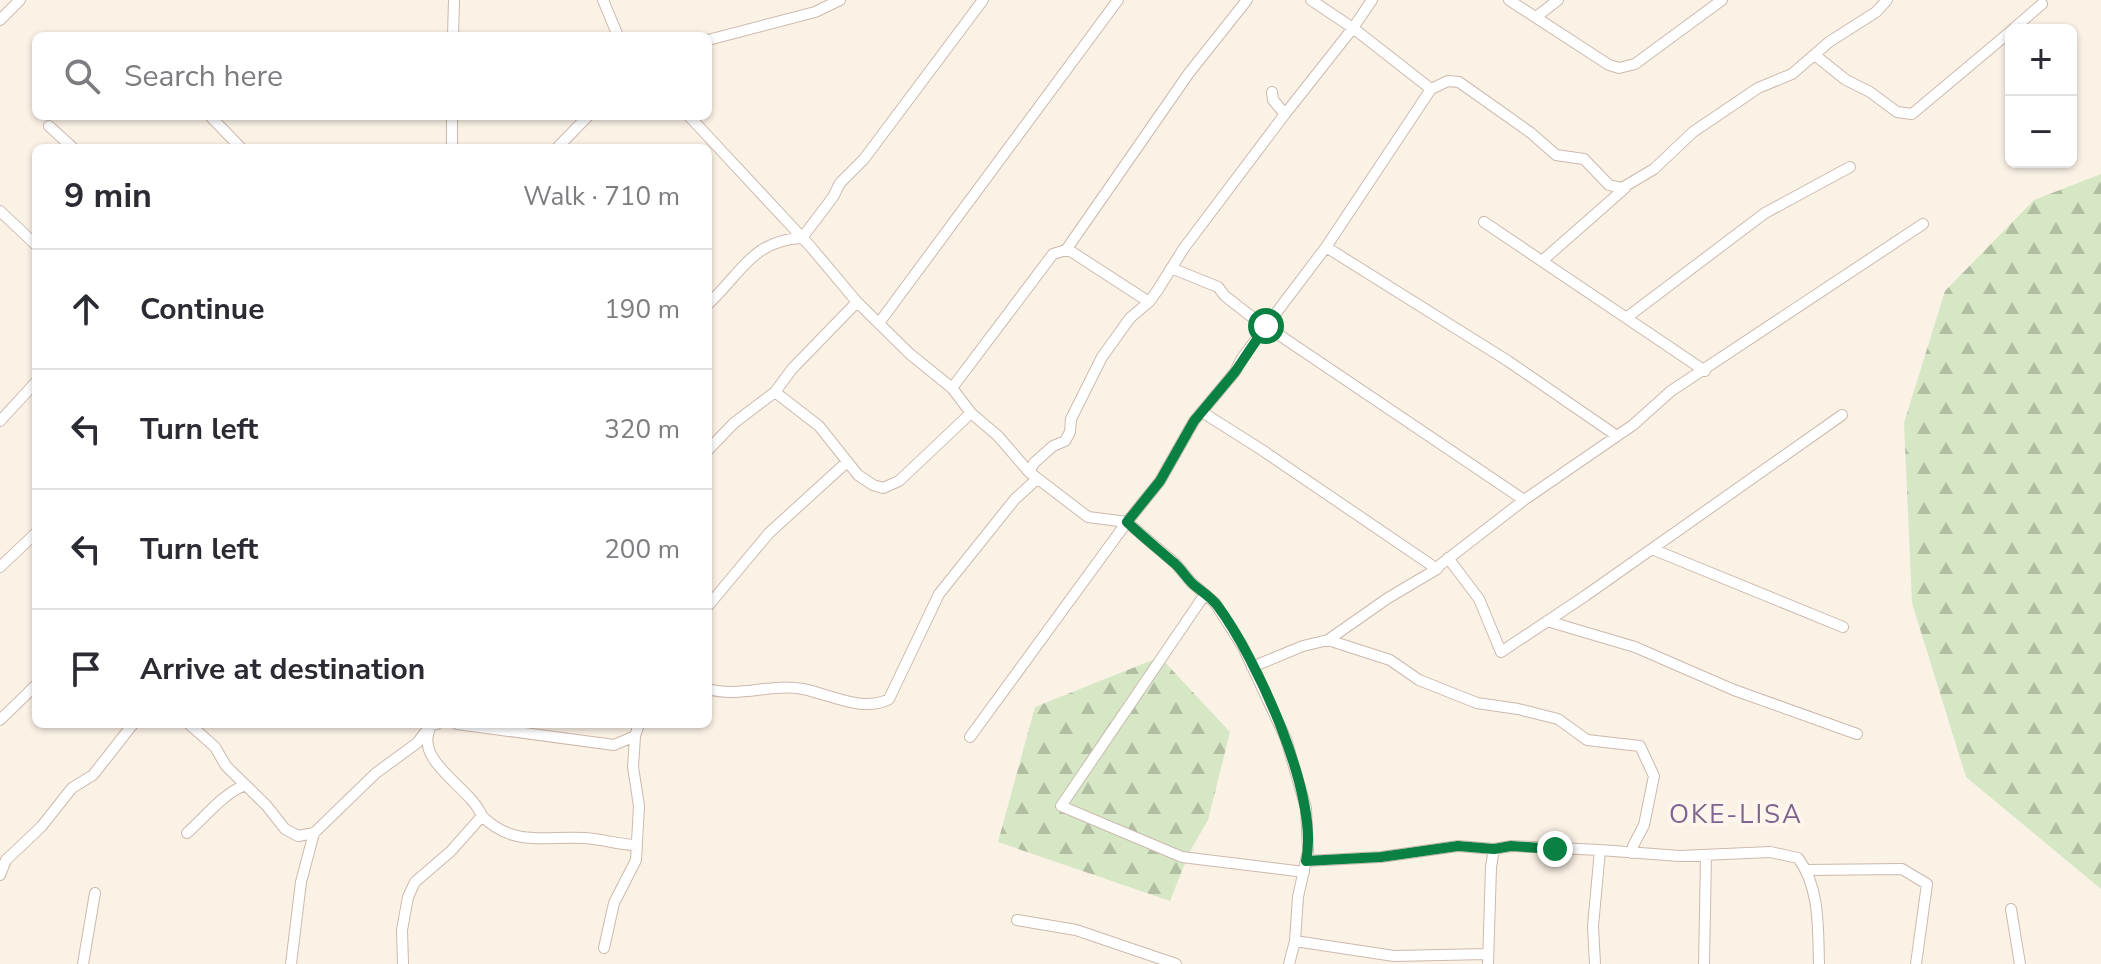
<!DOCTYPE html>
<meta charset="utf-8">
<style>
:root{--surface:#fff;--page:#f2f2f3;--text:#2b2b33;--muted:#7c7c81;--line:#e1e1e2}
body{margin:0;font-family:"Nunito Sans",sans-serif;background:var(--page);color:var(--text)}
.controls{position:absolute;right:24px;top:24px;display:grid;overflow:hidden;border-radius:12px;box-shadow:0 2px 6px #0004}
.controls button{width:72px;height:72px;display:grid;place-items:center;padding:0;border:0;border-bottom:2px solid var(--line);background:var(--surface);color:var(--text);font:40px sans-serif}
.stop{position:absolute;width:24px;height:24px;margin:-18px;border:6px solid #0b8043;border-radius:50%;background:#fff}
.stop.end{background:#0b8043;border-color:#fff;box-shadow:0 2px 8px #0008}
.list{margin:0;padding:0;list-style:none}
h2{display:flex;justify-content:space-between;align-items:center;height:104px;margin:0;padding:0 32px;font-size:34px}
h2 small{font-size:26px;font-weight:400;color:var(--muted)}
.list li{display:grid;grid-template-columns:52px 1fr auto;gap:24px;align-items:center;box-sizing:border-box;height:120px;padding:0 32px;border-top:2px solid var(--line)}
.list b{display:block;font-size:30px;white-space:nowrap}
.list em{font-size:26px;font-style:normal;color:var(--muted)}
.icon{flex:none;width:44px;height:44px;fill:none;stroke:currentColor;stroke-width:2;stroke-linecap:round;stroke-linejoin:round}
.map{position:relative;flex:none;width:2101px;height:964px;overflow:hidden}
.search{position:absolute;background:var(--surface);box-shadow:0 2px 6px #0004;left:32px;top:32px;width:680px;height:88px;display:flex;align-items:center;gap:20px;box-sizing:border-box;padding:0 28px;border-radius:12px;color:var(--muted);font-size:30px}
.panel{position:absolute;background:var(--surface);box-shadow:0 2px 6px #0004;left:32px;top:144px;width:680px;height:584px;border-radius:12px}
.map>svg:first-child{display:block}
.forest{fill:url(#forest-firs)}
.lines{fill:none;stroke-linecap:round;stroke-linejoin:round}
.minor-casing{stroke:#ccb9ad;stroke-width:12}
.minor{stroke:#fff;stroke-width:10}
.route{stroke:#0b8043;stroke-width:10}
.labels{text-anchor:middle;stroke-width:8;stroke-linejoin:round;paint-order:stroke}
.quarter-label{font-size:26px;letter-spacing:2px;fill:#7e648e;stroke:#fef6ec}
</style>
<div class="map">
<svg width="2101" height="964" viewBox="0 0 2101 964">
<defs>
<pattern id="forest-firs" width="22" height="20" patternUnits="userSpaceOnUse" patternTransform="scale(2)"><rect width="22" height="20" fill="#d5e7c5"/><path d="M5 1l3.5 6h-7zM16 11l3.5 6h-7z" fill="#b1bea2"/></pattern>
</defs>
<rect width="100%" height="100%" fill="#fbf2e6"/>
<path class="forest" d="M2101,174v715l-135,-112 -54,-174 -8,-180 41,-132 89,-91z
M1160,657l70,75 -22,88 -19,33 -19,48 -172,-59 37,-135z"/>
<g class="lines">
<defs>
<path id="minor" d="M603,0l15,36
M1311,0l42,28 19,-28
M1509,0l100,65 10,3 16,-4 87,-64
M1536,17l22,-17
M0,20l20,-20
M2012,30l30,-26
M453,36l1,-36
M708,40l107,-28 25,-12
M1816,56l30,24 24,12 27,20 15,2 99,-83
M1285,114l68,-86 78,61
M210,116l31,32
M689,116l121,130 47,56 53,52 42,34 19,25 27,23 31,36 59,45 39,5 49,42 15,18 24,21 28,44 43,92 20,69 2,43 -10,46 -3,44 -6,23
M49,126l24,22
M452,148v-32
M557,148l31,-32
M0,211l36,34
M1484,222l221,149
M1326,247l182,114 109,75
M1066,250l123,-177 58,-73
M1542,261l83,-73
M1171,268l47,19 7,9 23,18 276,186
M708,304c33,-30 44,-64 94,-66l31,-41 7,-14 24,-24 119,-159
M1626,318l139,-105 85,-46
M879,323l239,-323
M952,388l101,-134 13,-4 6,2 77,50
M775,392l44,34 39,49 15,10 10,3 16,-7 72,-68
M1202,412l60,38 175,119
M0,421l36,-39
M708,450l26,-27 41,-31 17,-23 65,-67
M1029,472l5,-9 19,-17 12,-5 5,-9 1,-13 31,-62 28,-39 19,-16 8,-11 27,-43 101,-134 -12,-14 -1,-8
M1652,549l191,78
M1448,558l31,41 22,53 84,-56 257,-181
M0,567l36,-34
M1205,594l-144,212 121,51 122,15
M708,606l61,-73 78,-71
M1547,621l88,26 99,43 123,44
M1328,640l62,20 29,20 58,23 41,6 40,10 29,21 53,6 14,30 -10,49 -11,21 -1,7
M1252,667l51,-21 25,-6 60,-42 49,-29 3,-4 84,-65 109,-75 38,-34 252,-167
M708,689c32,9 63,-6 95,0 26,5 60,24 86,10l50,-105 76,-95 22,-20
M0,720l36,-35
M189,724l26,23 11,19 40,39 19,24 13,7 16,-3 62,-60 41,-30 14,-18 6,-1
M457,724l157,21 21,-9 4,-12
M970,737l157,-215 33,-41 34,-60 41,-49 7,-14 84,-111 105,-158 17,-8 11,1 72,51 25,22 28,4 25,26 13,3 32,-19 39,-37 65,-44 34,-14 37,-32 47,-30 11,-12
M482,816c35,35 72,17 112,23 16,2 27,6 43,6
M187,833c18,-16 35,-38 56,-47
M1306,861l75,-4 77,-11 36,3 17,-3 89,4 80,6 90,-4 28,6c22,29 20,71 21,106
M1807,870l95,-1 25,15 -11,80
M0,875l6,-15 35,-33 31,-39 21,-13 40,-51
M2011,909l9,55
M1017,920l59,10 100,34
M1295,941l99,15 93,-2
M604,948l10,-45 22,-43 3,-54 -6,-39 2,-31
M83,964l12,-71
M291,964l10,-82 13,-49
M403,964l-1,-34 6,-33 7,-15 36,-31 31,-35c-11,-28 -65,-53 -53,-85
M1488,964l3,-97 3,-18
M1595,964l-2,-38 7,-76
M1704,964l2,-109"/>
</defs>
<use href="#minor" class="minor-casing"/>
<use href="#minor" class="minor"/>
</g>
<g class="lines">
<path class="route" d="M1266,326l-31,46 -41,49 -34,60 -33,41c15,14 31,27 46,40 8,6 13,16 21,23 7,6 17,12 23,20 39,52 103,191 89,256l75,-4 77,-11 36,3 17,-3 44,3"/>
</g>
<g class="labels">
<g class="quarter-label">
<text x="1736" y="823">OKE-LISA</text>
</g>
</g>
</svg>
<div class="controls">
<button>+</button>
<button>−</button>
</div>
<div class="stop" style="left:1266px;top:326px"></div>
<div class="stop end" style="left:1555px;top:849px"></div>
<div class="search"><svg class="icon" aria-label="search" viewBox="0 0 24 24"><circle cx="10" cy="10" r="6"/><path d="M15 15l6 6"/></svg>Search here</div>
<section class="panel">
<h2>9 min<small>Walk · 710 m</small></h2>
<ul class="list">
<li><svg class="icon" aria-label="ahead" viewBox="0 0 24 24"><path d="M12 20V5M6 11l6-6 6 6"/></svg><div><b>Continue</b></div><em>190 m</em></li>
<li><svg class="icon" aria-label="left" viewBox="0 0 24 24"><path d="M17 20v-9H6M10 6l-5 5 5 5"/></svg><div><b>Turn left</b></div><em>320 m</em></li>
<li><svg class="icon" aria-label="left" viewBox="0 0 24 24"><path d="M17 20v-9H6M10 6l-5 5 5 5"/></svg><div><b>Turn left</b></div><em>200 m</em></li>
<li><svg class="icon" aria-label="arrive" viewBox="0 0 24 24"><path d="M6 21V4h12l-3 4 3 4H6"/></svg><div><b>Arrive at destination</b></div></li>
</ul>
</section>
</div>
